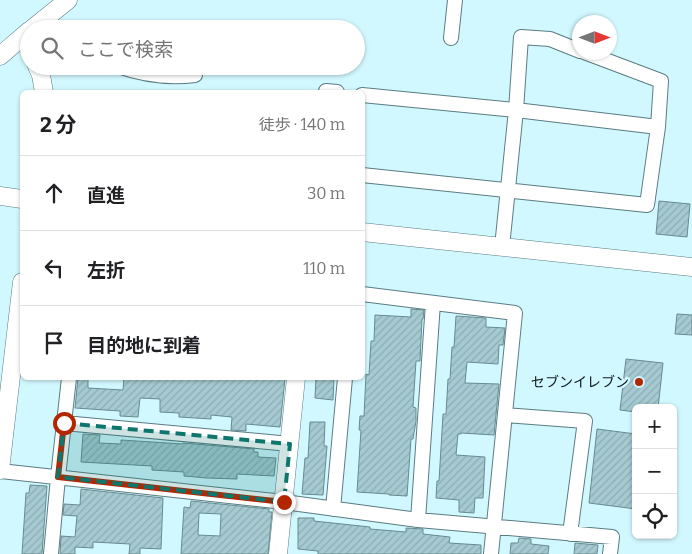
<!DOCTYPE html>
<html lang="ja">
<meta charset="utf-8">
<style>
:root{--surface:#fff;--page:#f6f6f6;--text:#202124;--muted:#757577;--line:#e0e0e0}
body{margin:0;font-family:Bitter,"Noto Sans JP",serif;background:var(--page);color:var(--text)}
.controls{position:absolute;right:15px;bottom:15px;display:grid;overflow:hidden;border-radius:8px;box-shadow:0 1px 4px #0004}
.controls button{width:45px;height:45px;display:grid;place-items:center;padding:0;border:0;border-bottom:1px solid var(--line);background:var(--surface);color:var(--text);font:25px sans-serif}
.compass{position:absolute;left:572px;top:15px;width:45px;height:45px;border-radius:50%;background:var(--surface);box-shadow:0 1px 4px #0004;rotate:90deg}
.stop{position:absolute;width:15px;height:15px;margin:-11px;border:4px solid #b22600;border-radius:50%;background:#fff}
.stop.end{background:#b22600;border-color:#fff;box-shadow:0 1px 5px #0008}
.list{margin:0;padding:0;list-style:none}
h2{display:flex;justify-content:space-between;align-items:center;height:65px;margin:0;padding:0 20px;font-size:21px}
h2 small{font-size:16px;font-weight:400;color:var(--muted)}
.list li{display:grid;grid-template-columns:32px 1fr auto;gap:15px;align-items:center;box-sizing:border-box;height:75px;padding:0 20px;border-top:1px solid var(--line)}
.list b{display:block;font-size:19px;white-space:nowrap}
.list em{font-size:16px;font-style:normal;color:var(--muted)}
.icon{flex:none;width:28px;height:28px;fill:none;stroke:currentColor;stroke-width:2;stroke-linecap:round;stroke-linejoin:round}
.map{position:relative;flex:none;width:692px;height:554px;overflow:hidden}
.search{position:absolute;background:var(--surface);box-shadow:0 1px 4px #0004;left:20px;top:20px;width:345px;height:55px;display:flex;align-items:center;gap:12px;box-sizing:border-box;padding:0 18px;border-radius:28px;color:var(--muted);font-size:19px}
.panel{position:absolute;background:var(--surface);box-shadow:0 1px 4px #0004;left:20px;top:90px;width:345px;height:290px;border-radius:8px}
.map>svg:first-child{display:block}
.building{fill:url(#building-hatch);stroke:#688b91;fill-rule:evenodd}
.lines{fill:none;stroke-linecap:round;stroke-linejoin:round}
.minor-casing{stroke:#5a7c83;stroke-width:16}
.tertiary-casing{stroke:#5a7c83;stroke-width:19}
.minor{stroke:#fff;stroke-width:14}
.tertiary{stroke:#fff;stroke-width:18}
.route{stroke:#b22600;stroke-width:6}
.marked{fill:#0f766e;fill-opacity:0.2;stroke:#0f766e;stroke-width:4;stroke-dasharray:10 6;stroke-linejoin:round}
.poi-dot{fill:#b22600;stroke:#d2f8ff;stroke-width:2}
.labels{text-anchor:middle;stroke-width:4.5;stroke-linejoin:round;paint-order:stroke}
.poi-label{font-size:14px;fill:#091619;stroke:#d2f8ff;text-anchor:end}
</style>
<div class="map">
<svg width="692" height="554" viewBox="0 0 692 554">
<defs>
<pattern id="building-hatch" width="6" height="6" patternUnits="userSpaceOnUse" patternTransform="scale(1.25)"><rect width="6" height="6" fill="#a5cad1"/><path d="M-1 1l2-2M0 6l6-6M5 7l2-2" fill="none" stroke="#8dadb3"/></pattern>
</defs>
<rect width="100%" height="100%" fill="#d2f8ff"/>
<path class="building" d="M659,201l31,3 -3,33 -31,-3z
M411,309l13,1 -1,9h-1l-2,42h-4l-3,46 3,1v13l-3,18h-2l-4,57 -18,-1v-1l-32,-2 4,-62h-2l1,-14h4l2,-42 3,1 2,-34h3l1,-26 36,2z
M677,314l15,1v20l-17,-1z
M456,316l30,2v9l19,1 -2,17h-4l-1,19 -31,-2 -2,21 34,1 -5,51 -33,-2v1h-3l-2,21 29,2 -2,41h-8l-1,15 -15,-1v-12l-23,-2 1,-17h2l4,-67h3l2,-35h2l2,-32h2z
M626,359l37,4 -5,45h-22v4l-16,-2z
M78,378h10v10l35,2 1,-12h161l-5,49 -34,-3v7l-15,-1 1,-13 -21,-2v4l-32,-2v-4l-19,-1v-13l-20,-1 -2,19 -18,-1v-5l-45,-3z
M316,378h18l-1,22 -18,-2z
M310,422h15l-1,24h3l-4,49 -21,-1 3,-36h3z
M597,429l39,5v75l-47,-6z
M83,434l17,1 -1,8 22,1v-4l62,4v-1l71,6v3h4v5l18,1 -2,18 -37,-2v5l-30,-1 -23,-2v-4l-32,-2v-4l-71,-4z
M30,485l17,1 -5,68h-20l4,-61h3z
M81,489l82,9 -2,51 -21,-1v6h-11l1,-10 -37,-2v6l-18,-1v7h-15l1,-18 14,1 2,-21 -14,-1 1,-11 16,1z
M191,501l78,8v3h3l-4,42h-87l3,-47 6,1zM199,513l22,1 -1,22 -22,-1z
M298,518h16v3l56,6v2l36,3v-4l17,1v5l27,3 -1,6 32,2v9h-163v-3l-20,-2z
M519,538l12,1v5l18,2 -1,8h-38l1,-11h7z
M575,543l23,2 -1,9h-23z"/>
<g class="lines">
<defs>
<path id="minor" d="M451,38l4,-38
M118,66c25,9 52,12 77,9
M326,92v-1l11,1
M362,95l154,15 142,17
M362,175l285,30 11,-78 3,-46 -77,-29
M502,247l14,-137 5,-73 29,2 30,12
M362,294l153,19 -24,241
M506,415l79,6 -15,113
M64,423l226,21
M0,471l284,31 134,18 194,17 -2,17
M333,509l12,-131
M418,520l15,-217
M51,554l7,-77 11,-99"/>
<path id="tertiary" d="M32,29l36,-29
M0,56l29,-25
M37,66l4,9 3,17
M0,196l22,3
M362,232l330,35
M0,470l22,-188
M278,554l18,-176"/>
</defs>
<use href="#minor" class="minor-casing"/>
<use href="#tertiary" class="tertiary-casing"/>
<use href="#minor" class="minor"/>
<use href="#tertiary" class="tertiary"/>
</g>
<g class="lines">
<path class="route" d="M64,423l-6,54 226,25"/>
</g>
<path class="marked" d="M64,423l226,21 -6,58 -226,-25z"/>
<circle class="poi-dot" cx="639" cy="382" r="5"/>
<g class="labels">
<g class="poi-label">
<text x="629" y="387">セブンイレブン</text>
</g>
</g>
</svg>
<div class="controls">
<button>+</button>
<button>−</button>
<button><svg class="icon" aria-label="locate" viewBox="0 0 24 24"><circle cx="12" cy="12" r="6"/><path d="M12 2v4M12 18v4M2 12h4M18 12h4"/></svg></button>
</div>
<svg class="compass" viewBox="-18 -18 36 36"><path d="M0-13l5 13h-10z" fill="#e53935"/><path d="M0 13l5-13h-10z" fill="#757577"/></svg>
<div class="stop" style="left:64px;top:423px"></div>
<div class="stop end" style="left:284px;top:502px"></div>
<div class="search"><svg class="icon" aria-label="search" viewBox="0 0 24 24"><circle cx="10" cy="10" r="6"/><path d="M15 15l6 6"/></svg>ここで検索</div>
<section class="panel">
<h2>2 分<small>徒歩 · 140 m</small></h2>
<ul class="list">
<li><svg class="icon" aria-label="ahead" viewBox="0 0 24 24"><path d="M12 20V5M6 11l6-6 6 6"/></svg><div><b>直進</b></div><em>30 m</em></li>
<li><svg class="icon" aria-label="left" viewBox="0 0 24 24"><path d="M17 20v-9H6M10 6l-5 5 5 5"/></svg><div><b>左折</b></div><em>110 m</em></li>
<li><svg class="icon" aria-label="arrive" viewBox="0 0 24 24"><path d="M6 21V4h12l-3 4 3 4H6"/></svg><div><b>目的地に到着</b></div></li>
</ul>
</section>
</div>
